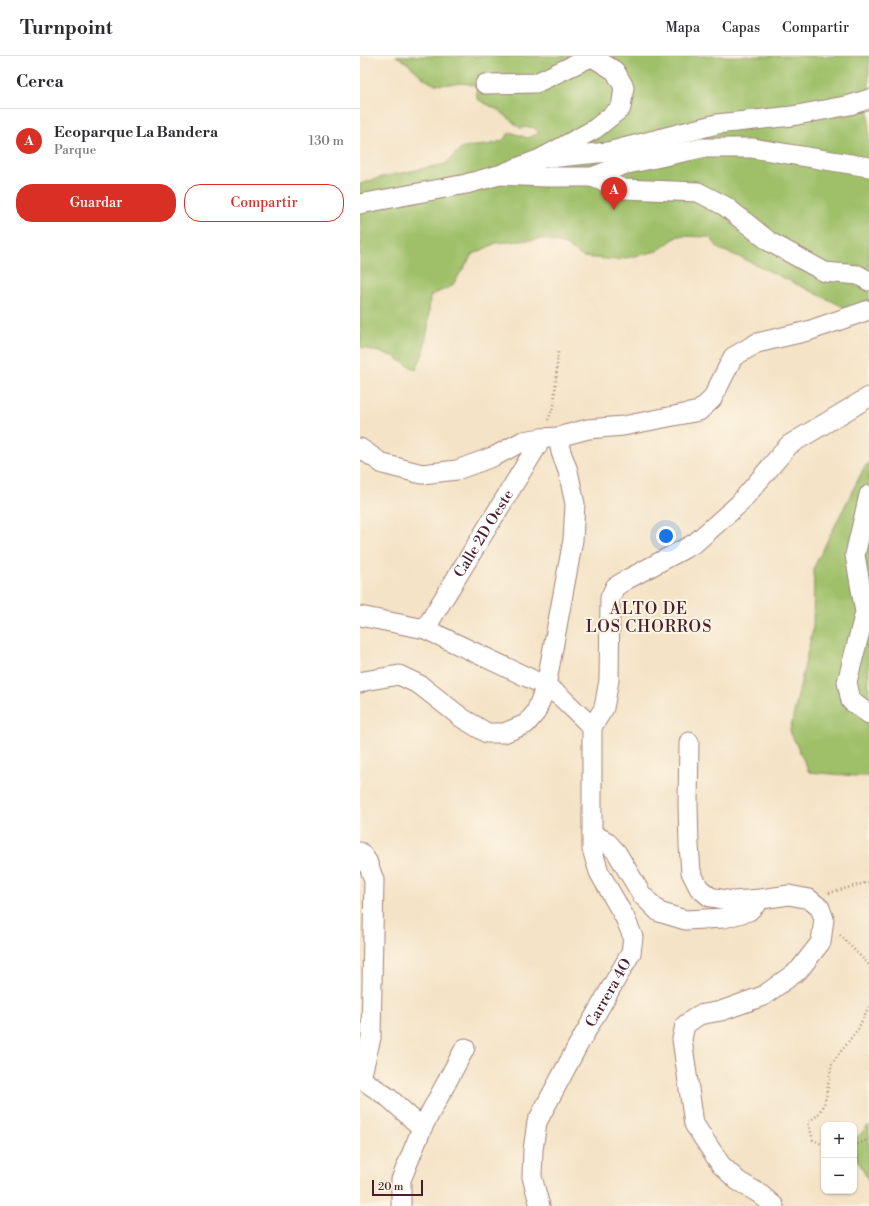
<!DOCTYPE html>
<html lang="es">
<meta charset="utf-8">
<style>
:root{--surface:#fff;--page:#f2f2f3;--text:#2b2b33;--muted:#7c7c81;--line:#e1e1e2;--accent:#d93025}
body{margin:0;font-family:"Libre Bodoni",serif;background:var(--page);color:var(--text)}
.controls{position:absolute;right:12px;bottom:12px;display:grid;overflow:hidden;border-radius:8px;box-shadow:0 1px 3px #0004}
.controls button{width:36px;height:36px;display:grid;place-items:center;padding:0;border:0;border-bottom:1px solid var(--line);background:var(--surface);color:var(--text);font:20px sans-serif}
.scale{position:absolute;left:12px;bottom:10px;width:51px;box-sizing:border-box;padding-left:4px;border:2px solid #4a1f2b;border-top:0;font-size:11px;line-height:14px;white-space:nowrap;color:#4a1f2b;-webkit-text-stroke:3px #fcf5e5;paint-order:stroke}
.you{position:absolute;left:306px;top:480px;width:14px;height:14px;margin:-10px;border:3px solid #fff;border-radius:50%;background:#1a73e8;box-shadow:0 0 0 6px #1a73e833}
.badge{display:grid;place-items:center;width:26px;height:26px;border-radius:50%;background:var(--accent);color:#fff;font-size:13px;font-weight:700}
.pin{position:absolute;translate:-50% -33px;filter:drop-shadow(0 1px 2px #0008)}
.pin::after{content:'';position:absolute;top:21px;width:14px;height:12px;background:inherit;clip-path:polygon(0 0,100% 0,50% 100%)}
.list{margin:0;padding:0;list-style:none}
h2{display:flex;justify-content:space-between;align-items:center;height:52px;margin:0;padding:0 16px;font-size:17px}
h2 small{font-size:13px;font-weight:400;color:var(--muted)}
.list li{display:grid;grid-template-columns:26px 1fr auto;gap:12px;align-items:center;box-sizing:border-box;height:64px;padding:0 16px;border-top:1px solid var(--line)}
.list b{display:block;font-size:15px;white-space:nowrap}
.list p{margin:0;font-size:13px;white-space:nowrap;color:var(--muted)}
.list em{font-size:13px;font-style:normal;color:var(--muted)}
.actions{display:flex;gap:8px;padding:12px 16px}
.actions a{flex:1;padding:9px 0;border:1px solid var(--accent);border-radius:16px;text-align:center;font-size:14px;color:var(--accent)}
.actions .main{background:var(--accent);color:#fff}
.map{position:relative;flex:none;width:509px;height:1150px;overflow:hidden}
header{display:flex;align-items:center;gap:24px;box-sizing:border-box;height:56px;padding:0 20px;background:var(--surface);border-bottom:1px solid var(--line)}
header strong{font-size:19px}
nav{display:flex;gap:22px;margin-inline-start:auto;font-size:14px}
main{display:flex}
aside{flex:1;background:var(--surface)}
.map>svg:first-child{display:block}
.green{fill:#9fc069;stroke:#74704a}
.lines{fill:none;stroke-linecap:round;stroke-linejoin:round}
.street-casing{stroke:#9f8178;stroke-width:21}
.path{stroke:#9f8178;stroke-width:2.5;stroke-dasharray:1 3;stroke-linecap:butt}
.street{stroke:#fff;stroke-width:19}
.labels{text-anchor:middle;stroke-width:4;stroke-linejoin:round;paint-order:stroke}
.street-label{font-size:15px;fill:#4a1f2b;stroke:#fcf5e5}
.neighbourhood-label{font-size:16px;letter-spacing:1px;fill:#4a1f2b;stroke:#fcf5e5}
</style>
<header>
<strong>Turnpoint</strong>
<nav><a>Mapa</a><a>Capas</a><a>Compartir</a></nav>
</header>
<main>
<aside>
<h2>Cerca<small></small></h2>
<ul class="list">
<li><span class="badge">A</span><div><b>Ecoparque La Bandera</b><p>Parque</p></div><em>130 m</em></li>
</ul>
<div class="actions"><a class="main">Guardar</a><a>Compartir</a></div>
</aside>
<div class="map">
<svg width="509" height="1150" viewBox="0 0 509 1150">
<rect width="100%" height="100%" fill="#fcf5e5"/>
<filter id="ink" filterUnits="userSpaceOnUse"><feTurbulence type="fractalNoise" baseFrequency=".025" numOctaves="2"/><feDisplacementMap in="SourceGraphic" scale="8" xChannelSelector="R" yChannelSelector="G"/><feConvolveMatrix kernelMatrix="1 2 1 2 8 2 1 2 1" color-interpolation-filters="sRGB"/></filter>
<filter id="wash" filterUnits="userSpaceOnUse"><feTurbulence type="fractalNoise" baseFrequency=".012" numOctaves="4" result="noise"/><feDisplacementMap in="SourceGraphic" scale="16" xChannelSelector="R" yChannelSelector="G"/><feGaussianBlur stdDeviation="0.9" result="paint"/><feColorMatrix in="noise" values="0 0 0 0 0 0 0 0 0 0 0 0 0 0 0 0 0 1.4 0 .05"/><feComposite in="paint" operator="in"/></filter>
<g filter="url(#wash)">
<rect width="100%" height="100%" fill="#f4e3c6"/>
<path class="green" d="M36,0h473v248l-19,6 -108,-52 -23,-9 -9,-12 -32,-1 -21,15 -40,9 -34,-3 -17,-12 -22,-6 -48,4 -24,12 -20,31 -22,10 -2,31 -5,26 -7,17 -23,-14 -33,-9v-163l22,-7 63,-13 18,-17 24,-2 15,-4 8,-9 18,6 11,-5 -6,-6 -13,1 -20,-17 -23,-12 -1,-12c-12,-8 -29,0 -42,-3 -13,-4 -25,-23 -38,-28z
M509,407v313h-14l-46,-4 -19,-41 23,-103 1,-61 51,-101z
M509,1069v57l-15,-29v-13z"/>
</g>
<g filter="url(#ink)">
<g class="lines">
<defs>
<g id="street">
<path d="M125,28l51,-1 57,-27"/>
<path d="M189,102l59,-6 109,-28 75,-8 58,-11 19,-6"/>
<path d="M139,119l47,2h46l31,-12 79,-17h50l117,19"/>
<path d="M232,121l32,12 74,3 27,14 45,36 55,30 33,3 11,6"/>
<path d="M0,148l106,-20 33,-9 41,-16 55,-30 26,-21 3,-21 -9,-16 -24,-15"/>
<path d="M0,392l23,16 39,10 35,-4 38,-14 28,-15 19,-3 16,-1 30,-8 35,-3 76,-15 13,-12 21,-42 24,-14 51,-12 61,-21"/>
<path d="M509,439l-14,60 10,57 -18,70 4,19 18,13"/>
<path d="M0,560l65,13 121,57 15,11 31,30"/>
<path id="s1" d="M65,573l117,-191"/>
<path d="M0,627l4,-2 35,-6 21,10 42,33 25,15h17l22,-9 10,-12 10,-26 27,-146 2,-36 -7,-33 -7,-19 -3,-15"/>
<path d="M232,671l12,-19 5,-28 1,-82 5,-11 11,-7 69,-37 44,-39 50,-59 80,-48"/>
<path d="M329,686l-1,62 1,41 2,27 8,16 11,9 23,4 28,-2"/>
<path d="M232,778l14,7 11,12 25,42 17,17 26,8 39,-2 25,-7 12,-12 28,-4 20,4 11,9 4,11 -3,23 -22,28 -36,26 -42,15 -22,4 -14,10 -3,14 12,85 27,41 17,16 22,13 14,12"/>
<path d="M0,796l7,9 7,19 -3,158 -10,40"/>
<path d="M0,1022l29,20 33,30 -21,52v26"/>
<path d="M62,1072l43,-80"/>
<path id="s2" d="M180,1150l-8,-29 1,-27 4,-28 40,-75 54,-94 2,-16 -8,-19 -26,-46 -7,-23v-122"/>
</g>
</defs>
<use href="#street" class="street-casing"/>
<path class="path" d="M188,364l6,-15 4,-53
M469,837l40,-11
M480,879l29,30
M464,1089l-11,-5 -5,-18 10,-7 7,-13 7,-39 26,-34 11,-23
M494,1090l15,-7"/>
<use href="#street" class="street"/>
</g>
</g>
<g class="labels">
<g class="street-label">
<text dy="5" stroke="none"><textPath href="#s1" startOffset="112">Calle 2D Oeste</textPath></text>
<text dy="5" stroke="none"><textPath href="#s2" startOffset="233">Carrera 4O</textPath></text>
</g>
<g class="neighbourhood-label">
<text x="289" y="558">ALTO DE<tspan x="289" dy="18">LOS CHORROS</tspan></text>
</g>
</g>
</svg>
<div class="controls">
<button>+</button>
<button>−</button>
</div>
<div class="scale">20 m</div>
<div class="you"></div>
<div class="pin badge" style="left:254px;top:154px">A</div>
</div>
</main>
